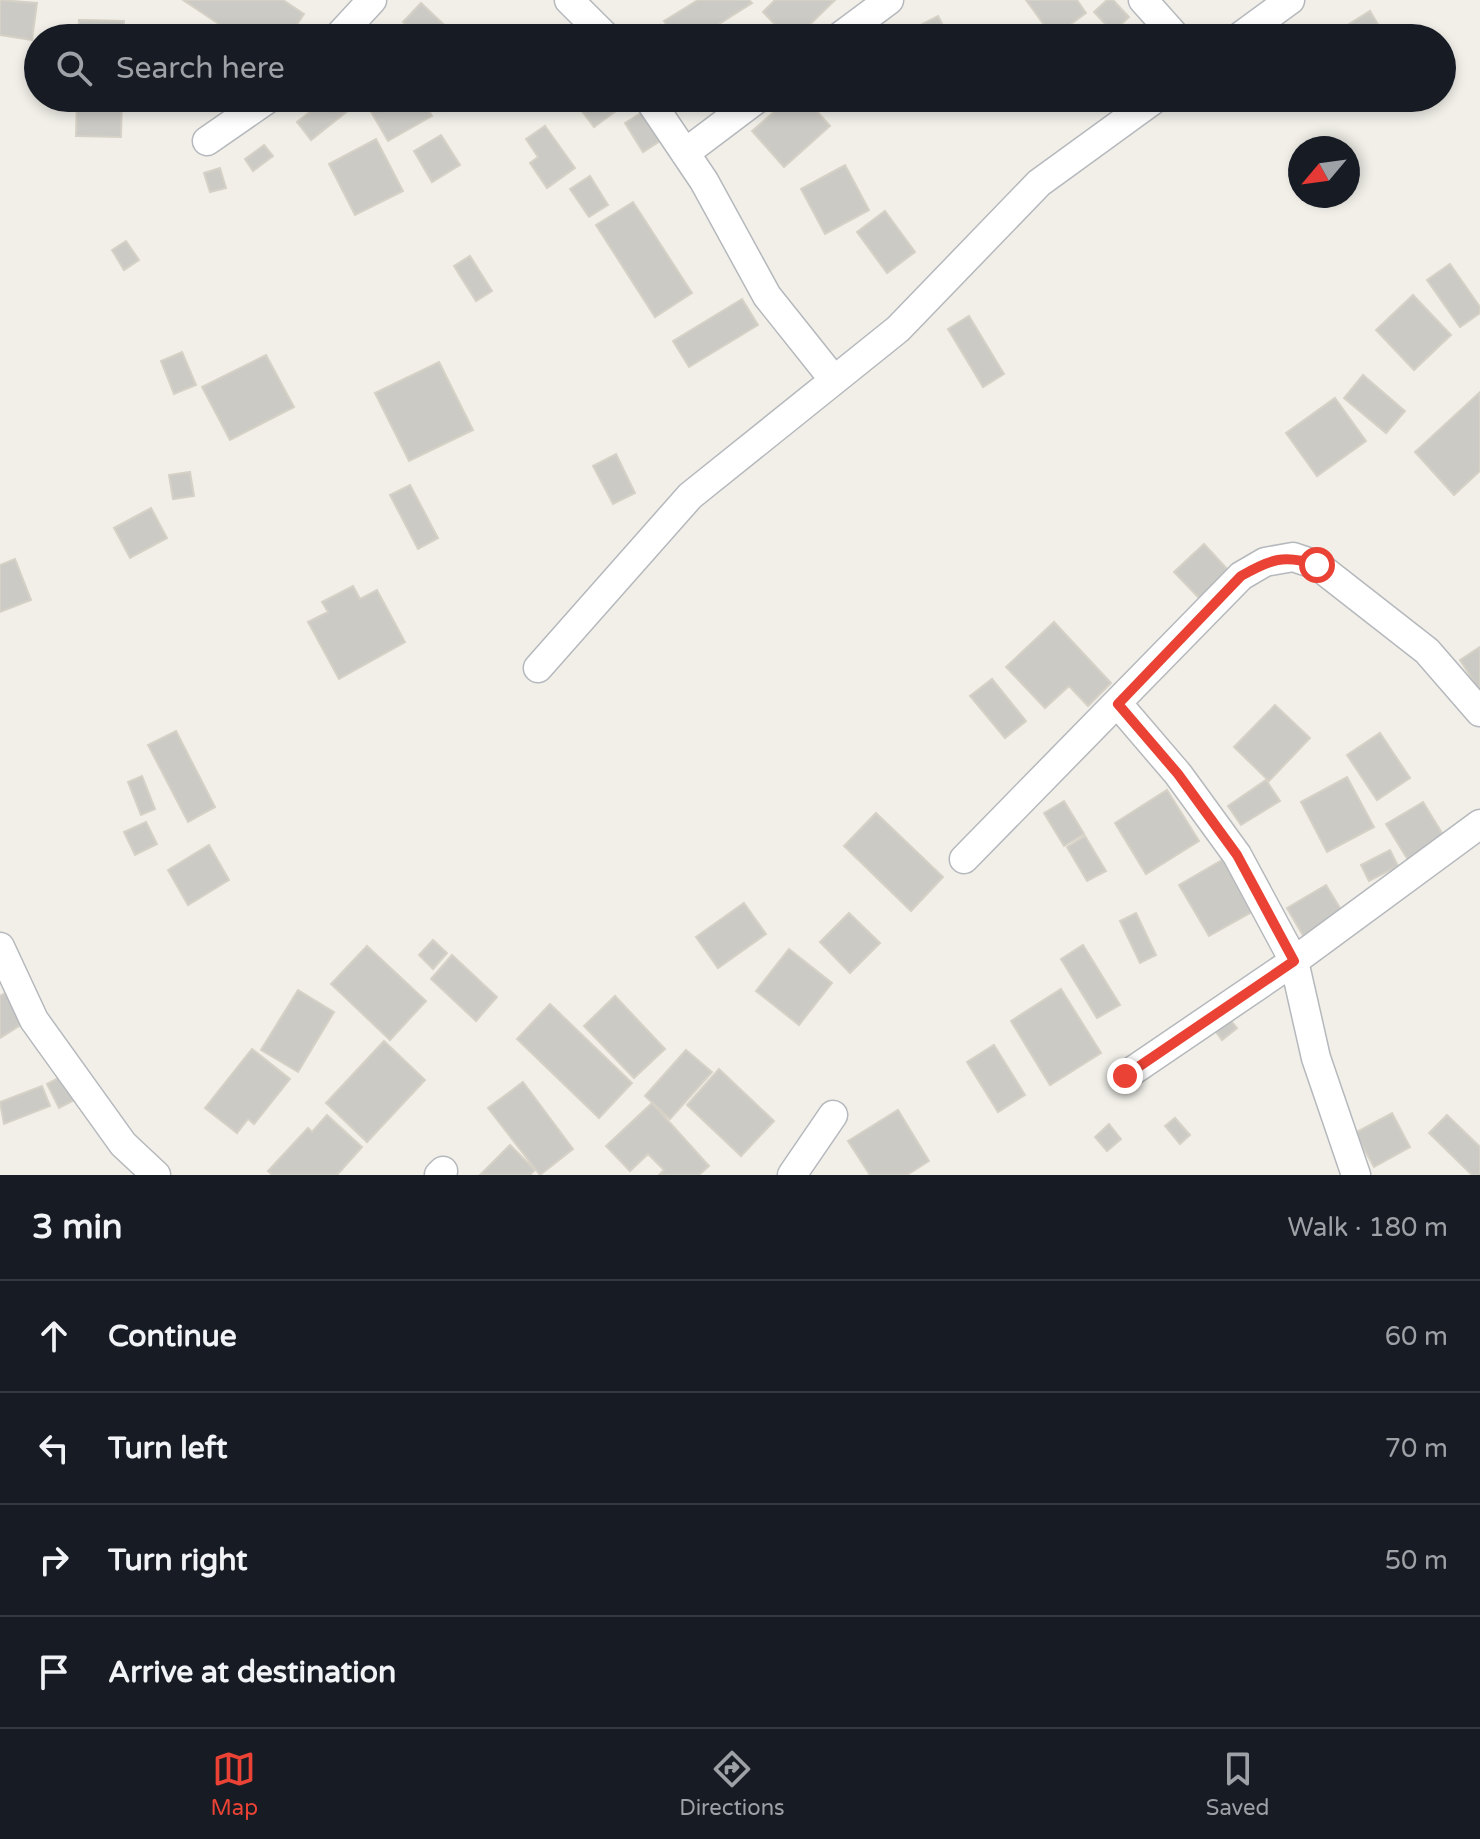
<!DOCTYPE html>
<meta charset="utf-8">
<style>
:root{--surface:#171b24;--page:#20242c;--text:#f1f3f6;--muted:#9ea1a6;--line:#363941;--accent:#ea4335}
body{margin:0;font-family:"Varela Round",sans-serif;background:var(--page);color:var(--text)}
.compass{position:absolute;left:1288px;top:136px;width:72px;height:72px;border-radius:50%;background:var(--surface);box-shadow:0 4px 12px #0003;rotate:241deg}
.stop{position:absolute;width:24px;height:24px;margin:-18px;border:6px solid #ea4335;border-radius:50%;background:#fff}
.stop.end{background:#ea4335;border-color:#fff;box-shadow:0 2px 8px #0008}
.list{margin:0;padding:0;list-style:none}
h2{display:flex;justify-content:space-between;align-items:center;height:104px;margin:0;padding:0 32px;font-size:34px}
h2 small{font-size:26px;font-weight:400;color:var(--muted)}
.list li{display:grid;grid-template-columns:52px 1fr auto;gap:24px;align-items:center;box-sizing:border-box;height:112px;padding:0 32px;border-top:2px solid var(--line)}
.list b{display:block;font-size:30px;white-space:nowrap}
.list em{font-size:26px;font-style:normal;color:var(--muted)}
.icon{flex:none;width:44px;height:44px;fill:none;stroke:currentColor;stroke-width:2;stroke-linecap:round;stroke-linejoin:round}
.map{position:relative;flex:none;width:1480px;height:1175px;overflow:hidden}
.search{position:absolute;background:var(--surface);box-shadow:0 4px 12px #0003;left:24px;right:24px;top:24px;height:88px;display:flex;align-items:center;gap:20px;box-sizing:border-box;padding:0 28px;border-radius:44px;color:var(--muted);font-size:30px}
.sheet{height:552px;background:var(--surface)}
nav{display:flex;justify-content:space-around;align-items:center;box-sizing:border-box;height:112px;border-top:2px solid var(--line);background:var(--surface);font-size:22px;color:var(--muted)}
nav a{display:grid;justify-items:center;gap:4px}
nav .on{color:var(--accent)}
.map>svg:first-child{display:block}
.building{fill:#cccac5;stroke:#d6d1c6;stroke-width:2}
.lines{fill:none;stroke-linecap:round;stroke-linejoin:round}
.minor-casing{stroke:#b5b8bc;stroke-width:31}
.minor{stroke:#fff;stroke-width:28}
.route{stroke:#ea4335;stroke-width:10}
</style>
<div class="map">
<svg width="1480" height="1175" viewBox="0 0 1480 1175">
<rect width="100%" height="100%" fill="#f1efe8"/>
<path class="building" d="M0,0l37,3 -5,37 -32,-5z
M183,0h100l21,14 -16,24h-48z
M698,0h51l3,3 -55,35h-22l-11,-17z
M775,0h60l-39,38h-8l-25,-26z
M1026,0h51l9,13 -33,24z
M1107,0h6l16,17 -16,15 -19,-20z
M421,3l37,35h-38l-17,-16z
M1370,11l16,27h-59z
M938,16l8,15 -12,7h-19l-4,-8z
M79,20l45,1 -1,17h-45z
M151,28l41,10h-44z
M77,98h45l-1,39 -45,-1z
M328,98h13l9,11 -39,31 -14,-18z
M363,98h58l11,18 -44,25z
M439,98h29l1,2 -23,11z
M572,98h57l2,2 -37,27z
M790,98h15l25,28 -46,41 -32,-36z
M651,107l17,29 -25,16 -18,-29z
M545,126l30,42 -28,20 -17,-25 8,-6 -12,-18z
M441,135l19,30 -28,17 -18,-31z
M376,139l27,52 -48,24 -26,-51z
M264,145l9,11 -20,15 -8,-12z
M845,165l24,45 -44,24 -24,-45z
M220,168l6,20 -16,4 -6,-19z
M590,176l18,29 -19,12 -19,-28z
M633,202l59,91 -37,24 -59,-92z
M885,211l30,41 -28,21 -30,-41z
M126,241l13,19 -15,10 -12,-20z
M470,256l22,35 -16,10 -22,-35z
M1450,264l30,43v6l-20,14 -33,-47z
M1413,295l38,40 -37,35 -38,-40z
M742,299l16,26 -69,42 -16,-26z
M969,316l35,58 -21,13 -35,-58z
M182,352l14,33 -22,9 -13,-33z
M266,355l28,52 -64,33 -28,-53z
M439,362l34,68 -64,31 -34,-68z
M1363,375l42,36 -19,22 -42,-35z
M1480,392v79l-26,24 -39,-43z
M1335,398l31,43 -49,35 -31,-43z
M616,454l19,39 -22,11 -20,-38z
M190,472l4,24 -21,3 -4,-24z
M410,485l28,53 -20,11 -28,-54z
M151,508l16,30 -37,20 -16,-30z
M1204,544l25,27 -29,28 -26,-27z
M15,559l16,41 -31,12v-47z
M353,586l7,13 17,-9 28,52 -66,37 -31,-57 20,-10 -6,-10z
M1054,622l57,61 -23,23 -19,-20 -24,22 -39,-41z
M1480,647v44l-20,-31z
M992,679l34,42 -21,17 -35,-42z
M1275,705l35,33 -41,43 -35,-34z
M176,731l39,76 -27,15 -40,-77z
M1380,733l30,45 -33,22 -30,-45z
M142,776l13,33 -14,6 -13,-33z
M1347,777l27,50 -47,25 -26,-50z
M1266,780l14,21 -39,24 -13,-19z
M1167,790l32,51 -53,33 -31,-51z
M1064,801l20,33 -20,12 -20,-33z
M1423,802l22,36 -37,22 -22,-36z
M876,813l67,64 -32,34 -67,-65z
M146,822l11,22 -22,11 -11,-23z
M1085,836l21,35 -19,10 -20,-34z
M209,845l20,35 -41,25 -20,-35z
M1390,850l8,16 -29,15 -8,-16z
M1227,857l30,52 -48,27 -30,-51z
M1326,885l17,28 -39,24 -17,-29z
M744,903l22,31 -48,34 -22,-31z
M849,913l31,30 -30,30 -30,-31z
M1136,913l20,42 -16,8 -20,-42z
M433,940l14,13 -14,16 -14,-14z
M1083,945l37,60 -23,13 -36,-59z
M367,946l59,55 -36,39 -59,-56z
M789,949l43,34 -33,42 -43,-34z
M452,955l45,42 -21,24 -45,-42z
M1061,989l40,64 -51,32 -39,-64z
M298,990l36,22 -36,60 -37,-22z
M5,993l19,30 -24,15v-42z
M615,996l50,53 -31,29 -50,-52z
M550,1004l82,79 -33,35 -82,-79z
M1227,1016l10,12 -15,12 -9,-12z
M384,1041l41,39 -58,62 -41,-39z
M994,1045l31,50 -27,17 -31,-50z
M252,1049l38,30 -36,45 -6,-5 -11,14 -32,-25z
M686,1050l26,22 -42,47 -25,-23z
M719,1069l55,52 -33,35 -54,-51z
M70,1072l12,24 -23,12 -12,-24z
M523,1082l50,67 -33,26 -52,-67z
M42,1086l8,20 -46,18 -4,-22z
M652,1103l57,63 -10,9h-40l5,-5 -16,-16 -18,17 -24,-25z
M898,1110l31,51 -22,14h-37l-22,-34z
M1392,1113l18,34 -36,20 -19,-34z
M327,1115l35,32 -25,28h-65l-4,-4 40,-43 4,4z
M1447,1115l33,32v28h-8l-43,-42z
M1175,1118l15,17 -10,9 -15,-18z
M1109,1124l12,15 -14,12 -12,-14z
M510,1145l25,25 -5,5h-50z"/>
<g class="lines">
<defs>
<path id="minor" d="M569,0l38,38
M1143,0l34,38
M337,38l35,-38
M838,38l51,-38
M1238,38l52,-38
M648,98l56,83 63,115 67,84
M207,141l62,-43
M685,153l73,-55
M538,668l152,-172 208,-167 141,-146 117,-85
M1118,704l60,70 59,81 57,106 22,97 40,117
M964,859l277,-283 24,-14 28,-5 24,8 110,86 53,61
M0,947l34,73 89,124 33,31
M1125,1076l169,-115 186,-137
M439,1175l4,-4
M792,1175l41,-60"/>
</defs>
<use href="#minor" class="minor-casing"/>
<use href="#minor" class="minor"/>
</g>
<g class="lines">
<path class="route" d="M1125,1076l169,-115 -57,-106 -59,-81 -60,-70 123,-128c30,-17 43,-22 76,-11"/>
</g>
</svg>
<svg class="compass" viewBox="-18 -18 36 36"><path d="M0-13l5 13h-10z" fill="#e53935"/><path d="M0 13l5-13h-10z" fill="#9ea1a6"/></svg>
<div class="stop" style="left:1317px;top:565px"></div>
<div class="stop end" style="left:1125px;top:1076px"></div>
<div class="search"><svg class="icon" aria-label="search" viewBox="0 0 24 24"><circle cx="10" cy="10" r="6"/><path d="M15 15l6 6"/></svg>Search here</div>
</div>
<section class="sheet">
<h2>3 min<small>Walk · 180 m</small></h2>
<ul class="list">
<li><svg class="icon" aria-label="ahead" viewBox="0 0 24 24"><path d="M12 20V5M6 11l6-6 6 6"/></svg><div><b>Continue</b></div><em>60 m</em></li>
<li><svg class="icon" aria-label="left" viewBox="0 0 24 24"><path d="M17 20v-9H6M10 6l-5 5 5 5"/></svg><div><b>Turn left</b></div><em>70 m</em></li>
<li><svg class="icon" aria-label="right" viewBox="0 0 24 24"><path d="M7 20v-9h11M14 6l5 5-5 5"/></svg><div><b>Turn right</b></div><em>50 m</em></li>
<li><svg class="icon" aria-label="arrive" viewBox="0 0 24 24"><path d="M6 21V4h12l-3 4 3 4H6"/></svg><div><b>Arrive at destination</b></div></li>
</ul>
</section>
<nav>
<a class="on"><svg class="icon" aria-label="map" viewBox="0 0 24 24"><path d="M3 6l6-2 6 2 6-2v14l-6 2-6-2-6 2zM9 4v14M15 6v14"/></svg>Map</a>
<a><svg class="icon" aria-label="directions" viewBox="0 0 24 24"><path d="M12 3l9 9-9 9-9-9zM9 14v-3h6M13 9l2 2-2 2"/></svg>Directions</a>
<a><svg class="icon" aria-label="saved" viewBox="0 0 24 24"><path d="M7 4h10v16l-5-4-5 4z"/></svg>Saved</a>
</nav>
